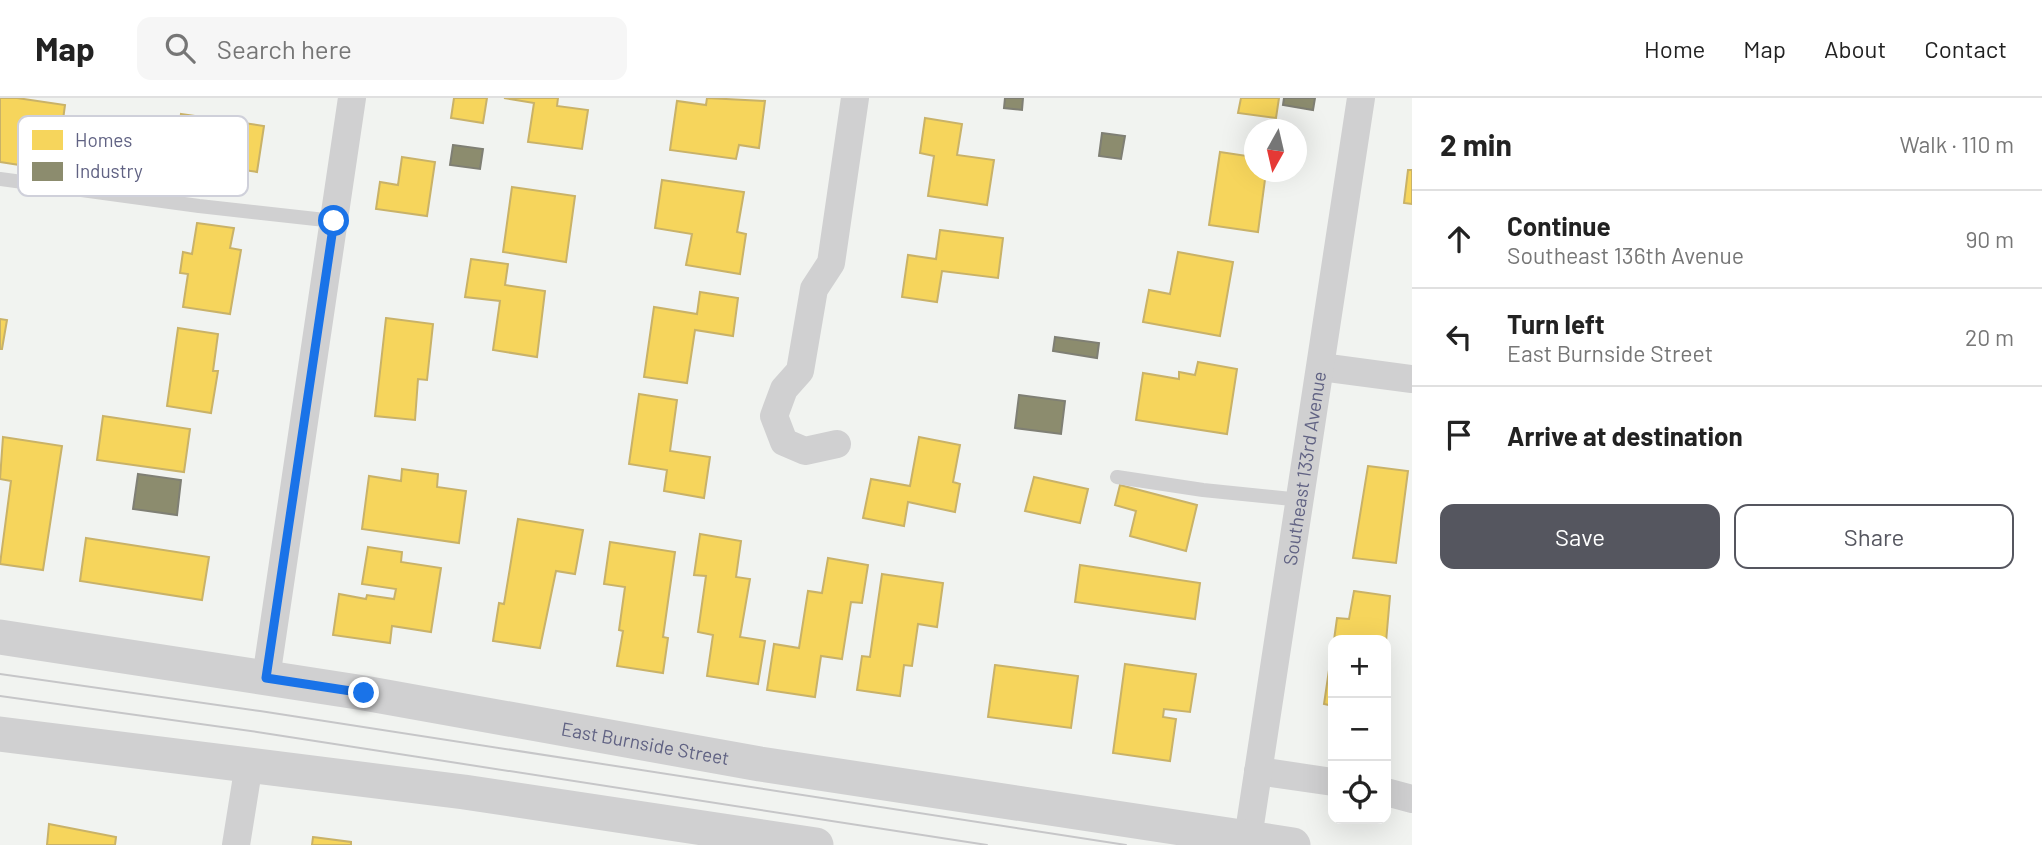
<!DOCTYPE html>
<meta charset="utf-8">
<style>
:root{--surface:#fff;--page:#f6f6f6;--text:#222;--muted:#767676;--line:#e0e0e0;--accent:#55565f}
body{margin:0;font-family:Barlow,sans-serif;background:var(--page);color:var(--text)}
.controls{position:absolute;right:21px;bottom:21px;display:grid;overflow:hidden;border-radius:14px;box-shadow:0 7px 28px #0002}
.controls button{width:63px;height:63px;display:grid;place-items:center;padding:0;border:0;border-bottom:2px solid var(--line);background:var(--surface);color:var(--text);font:35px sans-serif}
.compass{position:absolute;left:1244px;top:21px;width:63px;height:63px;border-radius:50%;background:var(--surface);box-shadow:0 7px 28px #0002;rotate:188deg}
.stop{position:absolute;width:21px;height:21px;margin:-16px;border:5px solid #1a73e8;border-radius:50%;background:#fff}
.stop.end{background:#1a73e8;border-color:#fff;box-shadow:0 2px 7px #0008}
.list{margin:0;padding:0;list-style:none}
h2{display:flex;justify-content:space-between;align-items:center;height:91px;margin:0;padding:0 28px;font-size:30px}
h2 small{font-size:23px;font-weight:400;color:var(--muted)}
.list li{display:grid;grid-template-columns:46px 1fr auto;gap:21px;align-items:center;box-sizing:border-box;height:98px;padding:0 28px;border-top:2px solid var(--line)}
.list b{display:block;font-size:26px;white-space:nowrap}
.list p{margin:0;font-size:23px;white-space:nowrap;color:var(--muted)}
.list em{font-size:23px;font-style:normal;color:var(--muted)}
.actions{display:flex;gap:14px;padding:21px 28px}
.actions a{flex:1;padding:16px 0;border:2px solid var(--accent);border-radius:14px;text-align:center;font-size:24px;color:var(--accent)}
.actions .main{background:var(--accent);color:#fff}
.icon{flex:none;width:38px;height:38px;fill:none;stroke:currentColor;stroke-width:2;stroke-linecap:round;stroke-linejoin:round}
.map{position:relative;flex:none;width:1412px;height:747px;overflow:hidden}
header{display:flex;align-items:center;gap:42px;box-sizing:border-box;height:98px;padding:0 35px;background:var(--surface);border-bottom:2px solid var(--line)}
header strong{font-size:33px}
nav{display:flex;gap:38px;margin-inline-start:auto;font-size:24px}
.search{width:490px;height:63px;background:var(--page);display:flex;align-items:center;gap:18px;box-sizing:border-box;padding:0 24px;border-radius:14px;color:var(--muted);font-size:26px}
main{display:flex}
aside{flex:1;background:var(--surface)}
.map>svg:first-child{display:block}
.homes{fill:#f6d55c;stroke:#c9b268;stroke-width:2}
.industry{fill:#8c8c6e;stroke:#7f7f74;stroke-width:2}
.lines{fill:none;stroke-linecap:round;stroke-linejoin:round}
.service{stroke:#d0d0d1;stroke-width:14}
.minor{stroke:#d0d0d1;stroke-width:28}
.tertiary{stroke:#d0d0d1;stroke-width:35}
.tram{stroke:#c6c6c8;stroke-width:2}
.route{stroke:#1a73e8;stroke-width:9}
.labels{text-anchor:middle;stroke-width:7;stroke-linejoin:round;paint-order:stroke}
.street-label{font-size:19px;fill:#606283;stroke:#fff}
.key{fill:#fff;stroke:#cfd0da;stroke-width:2}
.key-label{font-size:19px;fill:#606283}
</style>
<header>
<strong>Map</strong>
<div class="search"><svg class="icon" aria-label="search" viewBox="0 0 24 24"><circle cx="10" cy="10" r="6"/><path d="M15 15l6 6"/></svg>Search here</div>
<nav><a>Home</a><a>Map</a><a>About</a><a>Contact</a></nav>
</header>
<main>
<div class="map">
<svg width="1412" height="747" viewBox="0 0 1412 747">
<rect width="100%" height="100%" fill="#f1f3f0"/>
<path class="homes" d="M0,0h17l48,7 -5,37 -17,-3 -4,29 -39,-6z
M454,0h33l-4,25 -32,-5z
M504,0h54l-1,8 31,4 -6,39 -54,-7 6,-39z
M707,0l58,3 -6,47 -20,-3 -3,14 -66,-9 7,-49 29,4z
M1241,0h38l-3,20 -38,-5z
M181,16l83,12 -7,46 -41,-6 -2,14 -42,-6z
M925,20l37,6 -5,31 37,5 -7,45 -59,-9 6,-40 -14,-3z
M1220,54l34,5v15h12l-8,60 -49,-7z
M402,59l33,5 -8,54 -51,-7 4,-27 18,3z
M1408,72h4v34l-8,-1z
M662,82l82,12 -7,40 9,2 -6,40 -54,-9 6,-31 -37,-6z
M512,89l63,9 -9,66 -63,-10z
M197,125l37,5 -4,20 11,2 -11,64 -47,-7 5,-33 -8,-1 3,-21 9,2z
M940,132l63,8 -5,40 -56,-7 -5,31 -35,-5 6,-42 28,4z
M1178,154l55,10 -13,74 -77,-14 6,-32 21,4z
M471,161l37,5 -3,21 40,6 -8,66 -44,-7 7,-49 -35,-4z
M700,194l38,6 -5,38 -38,-6 -8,53 -43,-6 10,-70 43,7z
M386,220l47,6 -6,56 -9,-1 -3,41 -40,-4z
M0,221l7,1 -5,29h-2z
M178,230l40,6 -5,37h5l-7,42 -44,-7z
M1198,264l39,7 -10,65 -91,-14 7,-47 36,6v-7l16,3z
M639,296l38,6 -7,51 40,6 -6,41 -40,-7 3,-21 -38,-6z
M103,318l87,13 -6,43 -87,-12z
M3,339l59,9 -19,124 -43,-6 11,-83 -11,-2z
M919,339l41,8 -7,37 7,2 -5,28 -47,-10 -4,24 -41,-8 8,-39 39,7z
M1368,368l40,5 -12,92 -43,-5z
M402,371l36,5 -1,13 29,4 -7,52 -97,-14 7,-53 32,5z
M1034,379l54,12 -8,34 -55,-12z
M1120,387l77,20 -11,46 -56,-15 6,-25 -21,-6z
M518,421l65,11 -8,44 -19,-3 -16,77 -47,-7 6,-38 5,1z
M700,436l41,7 -5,36 14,2 -10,58 25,4 -7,43 -51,-8 6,-41 -15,-3 8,-56 -12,-1z
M86,440l123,19 -7,43 -122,-19z
M610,444l65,10 -12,85 5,1 -5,35 -46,-7 6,-35 -4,-1 6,-43 -21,-3z
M368,449l34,5 -1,10 40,6 -10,64 -39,-6 -2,17 -57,-8 6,-41 27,5 1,-4 27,4 2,-10 -34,-5z
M828,460l40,7 -6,38 -11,-1 -9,57 -21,-3 -6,41 -48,-7 7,-46 25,4 9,-57 14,2z
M1080,467l120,18 -5,36 -120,-17z
M882,476l61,9 -6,44 -19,-3 -6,42 -8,-1 -4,31 -43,-6 5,-34 8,1z
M1354,493l36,5 -4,46v-2h-52l3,-22 12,1z
M1333,545v63l-9,-2z
M1125,566l71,10 -6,38 -26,-3 -1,8 13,2 -6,42 -57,-8z
M995,567l83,11 -7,52 -83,-11z
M49,726l67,13 -1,8h-68z
M313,739l38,5v3h-39z"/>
<path class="industry" d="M1005,0h18l-1,12 -18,-2z
M1284,0h31l-2,12 -30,-5z
M1102,35l23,3 -4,23 -22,-3z
M453,47l30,4 -3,20 -30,-4z
M1055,239l44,6 -2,15 -44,-7z
M1019,297l46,6 -4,33 -46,-6z
M138,376l43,6 -4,35 -44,-6z"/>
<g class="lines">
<path class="service" d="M0,81l199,27 135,15
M1117,379l86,13 98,10"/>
<g class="minor">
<path d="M1321,269l91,12"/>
<path d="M837,346l-32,7 -21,-9 -10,-26 10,-27 16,-18 14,-82 17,-26 24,-165"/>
<path d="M266,580l86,-580"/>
<path d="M1258,673l75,11"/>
<path d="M1386,694l26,7"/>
<path id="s1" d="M1248,740l113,-740"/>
<path d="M236,747l13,-81"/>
</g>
<g class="tertiary">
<path id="s2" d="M0,539l364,56 396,71 533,81"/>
<path d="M0,636l464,58 352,53"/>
</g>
<path class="tram" d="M0,576l260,37 866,134
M0,598l257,36 730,113"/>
</g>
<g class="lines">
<path class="route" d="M334,123l-68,457 98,15"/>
</g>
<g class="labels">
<g class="street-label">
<text dy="7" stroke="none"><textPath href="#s1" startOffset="374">Southeast 133rd Avenue</textPath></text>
<text dy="7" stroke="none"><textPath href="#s2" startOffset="654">East Burnside Street</textPath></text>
</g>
</g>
<rect x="18" y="18" width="230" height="80" rx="10" class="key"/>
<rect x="32" y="32" width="31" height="20" fill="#f6d55c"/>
<rect x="32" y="64" width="31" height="19" fill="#8c8c6e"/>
<g class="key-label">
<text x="75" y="49">Homes</text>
<text x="75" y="80">Industry</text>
</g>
</svg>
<div class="controls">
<button>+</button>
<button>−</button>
<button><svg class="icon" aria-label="locate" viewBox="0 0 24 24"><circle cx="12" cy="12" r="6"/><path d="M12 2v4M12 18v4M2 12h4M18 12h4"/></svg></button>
</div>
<svg class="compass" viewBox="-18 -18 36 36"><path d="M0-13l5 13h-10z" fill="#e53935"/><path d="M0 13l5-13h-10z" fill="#767676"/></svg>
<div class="stop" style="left:334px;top:123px"></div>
<div class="stop end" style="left:364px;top:595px"></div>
</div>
<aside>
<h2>2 min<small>Walk · 110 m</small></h2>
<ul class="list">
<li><svg class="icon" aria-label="ahead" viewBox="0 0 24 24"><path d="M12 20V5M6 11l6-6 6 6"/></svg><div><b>Continue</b><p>Southeast 136th Avenue</p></div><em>90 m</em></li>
<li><svg class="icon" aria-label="left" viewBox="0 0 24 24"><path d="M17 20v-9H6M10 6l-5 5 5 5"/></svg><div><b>Turn left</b><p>East Burnside Street</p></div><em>20 m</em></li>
<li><svg class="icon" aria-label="arrive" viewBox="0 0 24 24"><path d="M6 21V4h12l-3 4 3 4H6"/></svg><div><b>Arrive at destination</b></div></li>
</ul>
<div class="actions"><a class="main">Save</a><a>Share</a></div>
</aside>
</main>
